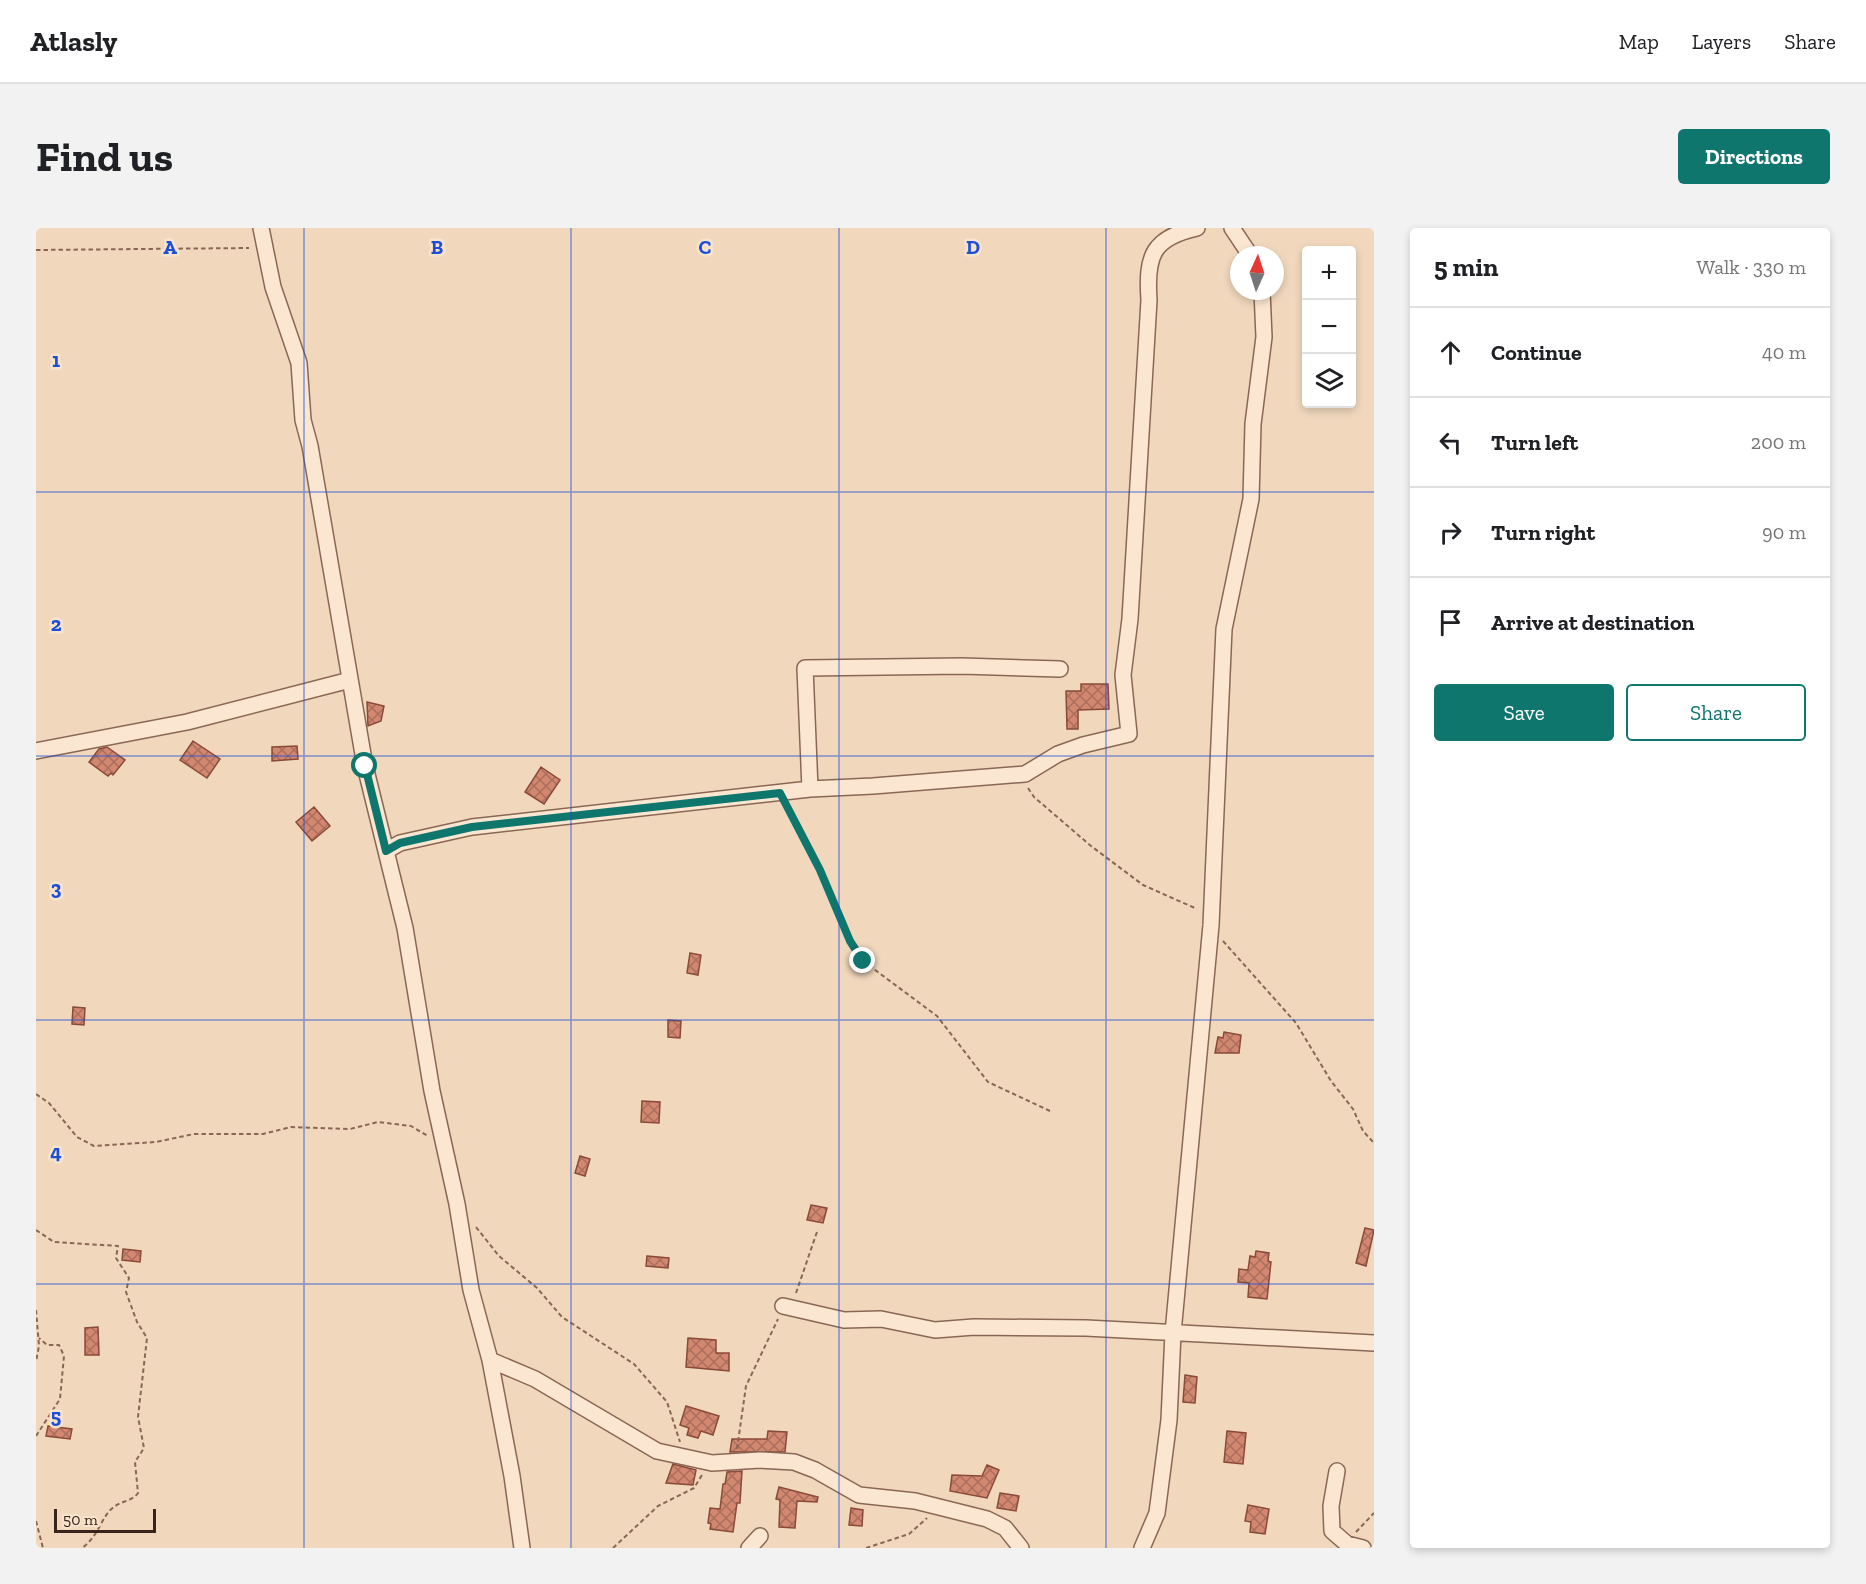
<!DOCTYPE html>
<meta charset="utf-8">
<style>
:root{--surface:#fff;--page:#f2f2f2;--text:#202124;--muted:#757577;--line:#e0e0e0;--accent:#0f766e}
body{margin:0;font-family:"Zilla Slab",serif;background:var(--page);color:var(--text)}
.controls{position:absolute;right:18px;top:18px;display:grid;overflow:hidden;border-radius:6px;box-shadow:0 3px 9px #0003}
.controls button{width:54px;height:54px;display:grid;place-items:center;padding:0;border:0;border-bottom:2px solid var(--line);background:var(--surface);color:var(--text);font:30px sans-serif}
.compass{position:absolute;left:1194px;top:18px;width:54px;height:54px;border-radius:50%;background:var(--surface);box-shadow:0 3px 9px #0003;rotate:3deg}
.scale{position:absolute;left:18px;bottom:15px;width:102px;box-sizing:border-box;padding-left:6px;border:3px solid #38241b;border-top:0;font-size:16px;line-height:21px;white-space:nowrap;color:#38241b;-webkit-text-stroke:4px #f8e4cd;paint-order:stroke}
.stop{position:absolute;width:18px;height:18px;margin:-14px;border:4px solid #0f766e;border-radius:50%;background:#fff}
.stop.end{background:#0f766e;border-color:#fff;box-shadow:0 2px 6px #0008}
.list{margin:0;padding:0;list-style:none}
h2{display:flex;justify-content:space-between;align-items:center;height:78px;margin:0;padding:0 24px;font-size:26px}
h2 small{font-size:20px;font-weight:400;color:var(--muted)}
.list li{display:grid;grid-template-columns:39px 1fr auto;gap:18px;align-items:center;box-sizing:border-box;height:90px;padding:0 24px;border-top:2px solid var(--line)}
.list b{display:block;font-size:22px;white-space:nowrap}
.list em{font-size:20px;font-style:normal;color:var(--muted)}
.actions{display:flex;gap:12px;padding:18px 24px}
.actions a{flex:1;padding:14px 0;border:2px solid var(--accent);border-radius:6px;text-align:center;font-size:21px;color:var(--accent)}
.actions .main{background:var(--accent);color:#fff}
.icon{flex:none;width:33px;height:33px;fill:none;stroke:currentColor;stroke-width:2;stroke-linecap:round;stroke-linejoin:round}
.map{position:relative;flex:none;width:1338px;height:1320px;overflow:hidden;border-radius:6px}
header{display:flex;align-items:center;gap:36px;box-sizing:border-box;height:84px;padding:0 30px;background:var(--surface);border-bottom:2px solid var(--line)}
header strong{font-size:28px}
nav{display:flex;gap:33px;margin-inline-start:auto;font-size:21px}
.intro{display:flex;align-items:center;justify-content:space-between;box-sizing:border-box;height:144px;padding:0 36px}
h1{margin:0;font-size:42px}
.button{padding:15px 27px;border-radius:6px;background:var(--accent);color:#fff;font-size:21px;font-weight:700}
main{display:flex;gap:36px;padding:0 36px}
aside{flex:1;background:var(--surface);border-radius:6px;box-shadow:0 3px 9px #0003}
.map>svg:first-child{display:block}
.building{fill:url(#building-cross-hatch);stroke:#8a4a39;stroke-width:1.5}
.lines{fill:none;stroke-linecap:round;stroke-linejoin:round}
.minor-casing{stroke:#8a6755;stroke-width:18}
.path{stroke:#8a6755;stroke-width:2;stroke-dasharray:4.5 3;stroke-linecap:butt}
.minor{stroke:#fbe7d1;stroke-width:15}
.route{stroke:#0f766e;stroke-width:8}
.grid{fill:none;stroke:#1d4ed8;stroke-width:1.5;stroke-opacity:0.55}
.grid-label{font-size:20px;text-anchor:middle;font-weight:bold;fill:#1d4ed8;stroke:#f8e4cd;stroke-width:5;stroke-linejoin:round;paint-order:stroke}
</style>
<header>
<strong>Atlasly</strong>
<nav><a>Map</a><a>Layers</a><a>Share</a></nav>
</header>
<div class="intro"><h1>Find us</h1><a class="button">Directions</a></div>
<main>
<div class="map">
<svg width="1338" height="1320" viewBox="0 0 1338 1320">
<defs>
<pattern id="building-cross-hatch" width="8" height="8" patternUnits="userSpaceOnUse" patternTransform="scale(1.5)"><rect width="8" height="8" fill="#d28770"/><path d="M0 0l8 8M0 8l8-8" fill="none" stroke="#ab6e5b"/></pattern>
</defs>
<rect width="100%" height="100%" fill="#f1d8bd"/>
<path class="building" d="M1045,456h27l1,25 -31,1v19h-11l-1,-38h15z
M331,474l17,4 -3,15 -13,5z
M157,513l27,18 -13,19 -27,-18z
M261,518l1,13 -26,2v-14z
M71,519l18,13 -12,15 -2,-2 -3,3 -19,-14 10,-13z
M505,539l19,13 -16,24 -19,-12z
M278,579l16,19 -18,15 -16,-19z
M654,725l11,2 -3,20 -11,-2z
M37,779l12,1 -1,17 -12,-1z
M632,792l13,1 -1,17 -12,-1z
M1188,804l17,3 -2,18h-24l3,-16 5,1z
M606,873l18,1 -1,21 -18,-1z
M544,928l10,3 -5,17 -10,-3z
M775,977l16,3 -4,15 -16,-3z
M1329,1000l9,2 -8,36 -10,-3z
M87,1021l18,2 -1,11 -18,-2z
M1220,1023l13,2 -1,8 3,1 -4,37 -19,-2 1,-14 -11,-1 1,-13 9,1 2,-14 5,1z
M611,1028l22,2 -1,10 -22,-2z
M62,1099l1,28h-14v-27z
M652,1110l28,2v13h13v18l-43,-4z
M1149,1147l12,2 -2,26 -12,-1z
M650,1178l33,10 -6,19 -12,-4 -3,7 -11,-3 2,-7 -9,-3z
M12,1198l24,3 -2,10 -24,-3z
M732,1203l19,1 -2,20h-55l2,-13h35z
M1191,1203l19,2 -3,31 -19,-2z
M637,1236l23,6 -3,15 -27,-2z
M951,1237l12,5 -12,28 -37,-7 2,-16 30,1z
M706,1243l-2,32h-3l-4,29 -23,-3 1,-5 -3,-1 2,-15 10,1 3,-25h2l2,-12z
M743,1259l39,10 -1,5 -20,-1 -2,27 -16,-1 1,-27 -4,-1z
M964,1265l19,3 -3,15 -19,-3z
M1212,1277l21,4 -4,25 -15,-2 1,-10 -6,-1z
M815,1280l12,2 -1,16 -13,-1z"/>
<g class="lines">
<defs>
<path id="minor" d="M225,0l12,59 26,76 4,57 7,26 55,320 40,162 27,163 25,113 14,86 19,70 22,116 10,72
M1196,0l18,27
M0,523l151,-29 163,-42
M774,561l-5,-121 157,-2 98,3
M350,623l14,-8 72,-16 338,-38 63,-3 152,-12 33,-20 25,-9 46,-11 -6,-59 7,-56 19,-319c-3,-44 3,-62 48,-72
M747,1078l61,14 37,-1 54,11 39,-3 112,1 288,15
M454,1132l45,19 122,72 55,12 48,-3 34,2 21,8 44,25 56,6 72,18 18,9 16,20
M1301,1243l-6,35 1,25 15,13 16,4
M713,1320l11,-12
M1106,1320l15,-35 12,-93 4,-87 38,-408 13,-296 27,-130 2,-75 11,-87 -2,-46"/>
</defs>
<use href="#minor" class="minor-casing"/>
<path class="path" d="M0,22l213,-2
M992,560l6,9 57,49 52,39 54,24
M751,578l33,64 31,71 12,20 74,55 51,66 62,29
M1187,713l73,82 35,58 22,28 10,22 11,12
M0,866l13,9 28,34 17,9 62,-4 38,-8h69l28,-7 59,2 28,-7 33,4 17,10
M440,999l23,29 38,32 25,29 72,47 33,38 13,40
M0,1002l18,12 64,4 -2,12 13,20 -3,14 11,30 10,16 -9,79 6,31 -9,14 3,31c-5,8 -17,8 -24,14 -13,9 -14,28 -32,41
M760,1065l22,-64
M0,1082l3,36 -3,16
M0,1208l24,-37 4,-43 -5,-11h-12l-8,-7
M701,1221l9,-63 32,-67
M0,1293l7,27
M1320,1304l18,-19
M577,1320l45,-42 36,-18 8,-13
M830,1320l43,-14 18,-16"/>
<use href="#minor" class="minor"/>
</g>
<g class="lines">
<path class="route" d="M329,538l21,85 14,-8 72,-16 308,-34 40,77 30,71 13,20"/>
</g>
<path class="grid" d="M268,0v1320M535,0v1320M803,0v1320M1070,0v1320M0,264h1338M0,528h1338M0,792h1338M0,1056h1338"/>
<g class="grid-label">
<text x="134" y="26">A</text>
<text x="401" y="26">B</text>
<text x="669" y="26">C</text>
<text x="937" y="26">D</text>
<text x="20" y="139">1</text>
<text x="20" y="403">2</text>
<text x="20" y="667">3</text>
<text x="20" y="931">4</text>
<text x="20" y="1195">5</text>
</g>
</svg>
<div class="controls">
<button>+</button>
<button>−</button>
<button><svg class="icon" aria-label="layers" viewBox="0 0 24 24"><path d="M12 4l9 5-9 5-9-5zM3 14l9 5 9-5"/></svg></button>
</div>
<svg class="compass" viewBox="-18 -18 36 36"><path d="M0-13l5 13h-10z" fill="#e53935"/><path d="M0 13l5-13h-10z" fill="#757577"/></svg>
<div class="scale">50 m</div>
<div class="stop" style="left:329px;top:538px"></div>
<div class="stop end" style="left:827px;top:733px"></div>
</div>
<aside>
<h2>5 min<small>Walk · 330 m</small></h2>
<ul class="list">
<li><svg class="icon" aria-label="ahead" viewBox="0 0 24 24"><path d="M12 20V5M6 11l6-6 6 6"/></svg><div><b>Continue</b></div><em>40 m</em></li>
<li><svg class="icon" aria-label="left" viewBox="0 0 24 24"><path d="M17 20v-9H6M10 6l-5 5 5 5"/></svg><div><b>Turn left</b></div><em>200 m</em></li>
<li><svg class="icon" aria-label="right" viewBox="0 0 24 24"><path d="M7 20v-9h11M14 6l5 5-5 5"/></svg><div><b>Turn right</b></div><em>90 m</em></li>
<li><svg class="icon" aria-label="arrive" viewBox="0 0 24 24"><path d="M6 21V4h12l-3 4 3 4H6"/></svg><div><b>Arrive at destination</b></div></li>
</ul>
<div class="actions"><a class="main">Save</a><a>Share</a></div>
</aside>
</main>
